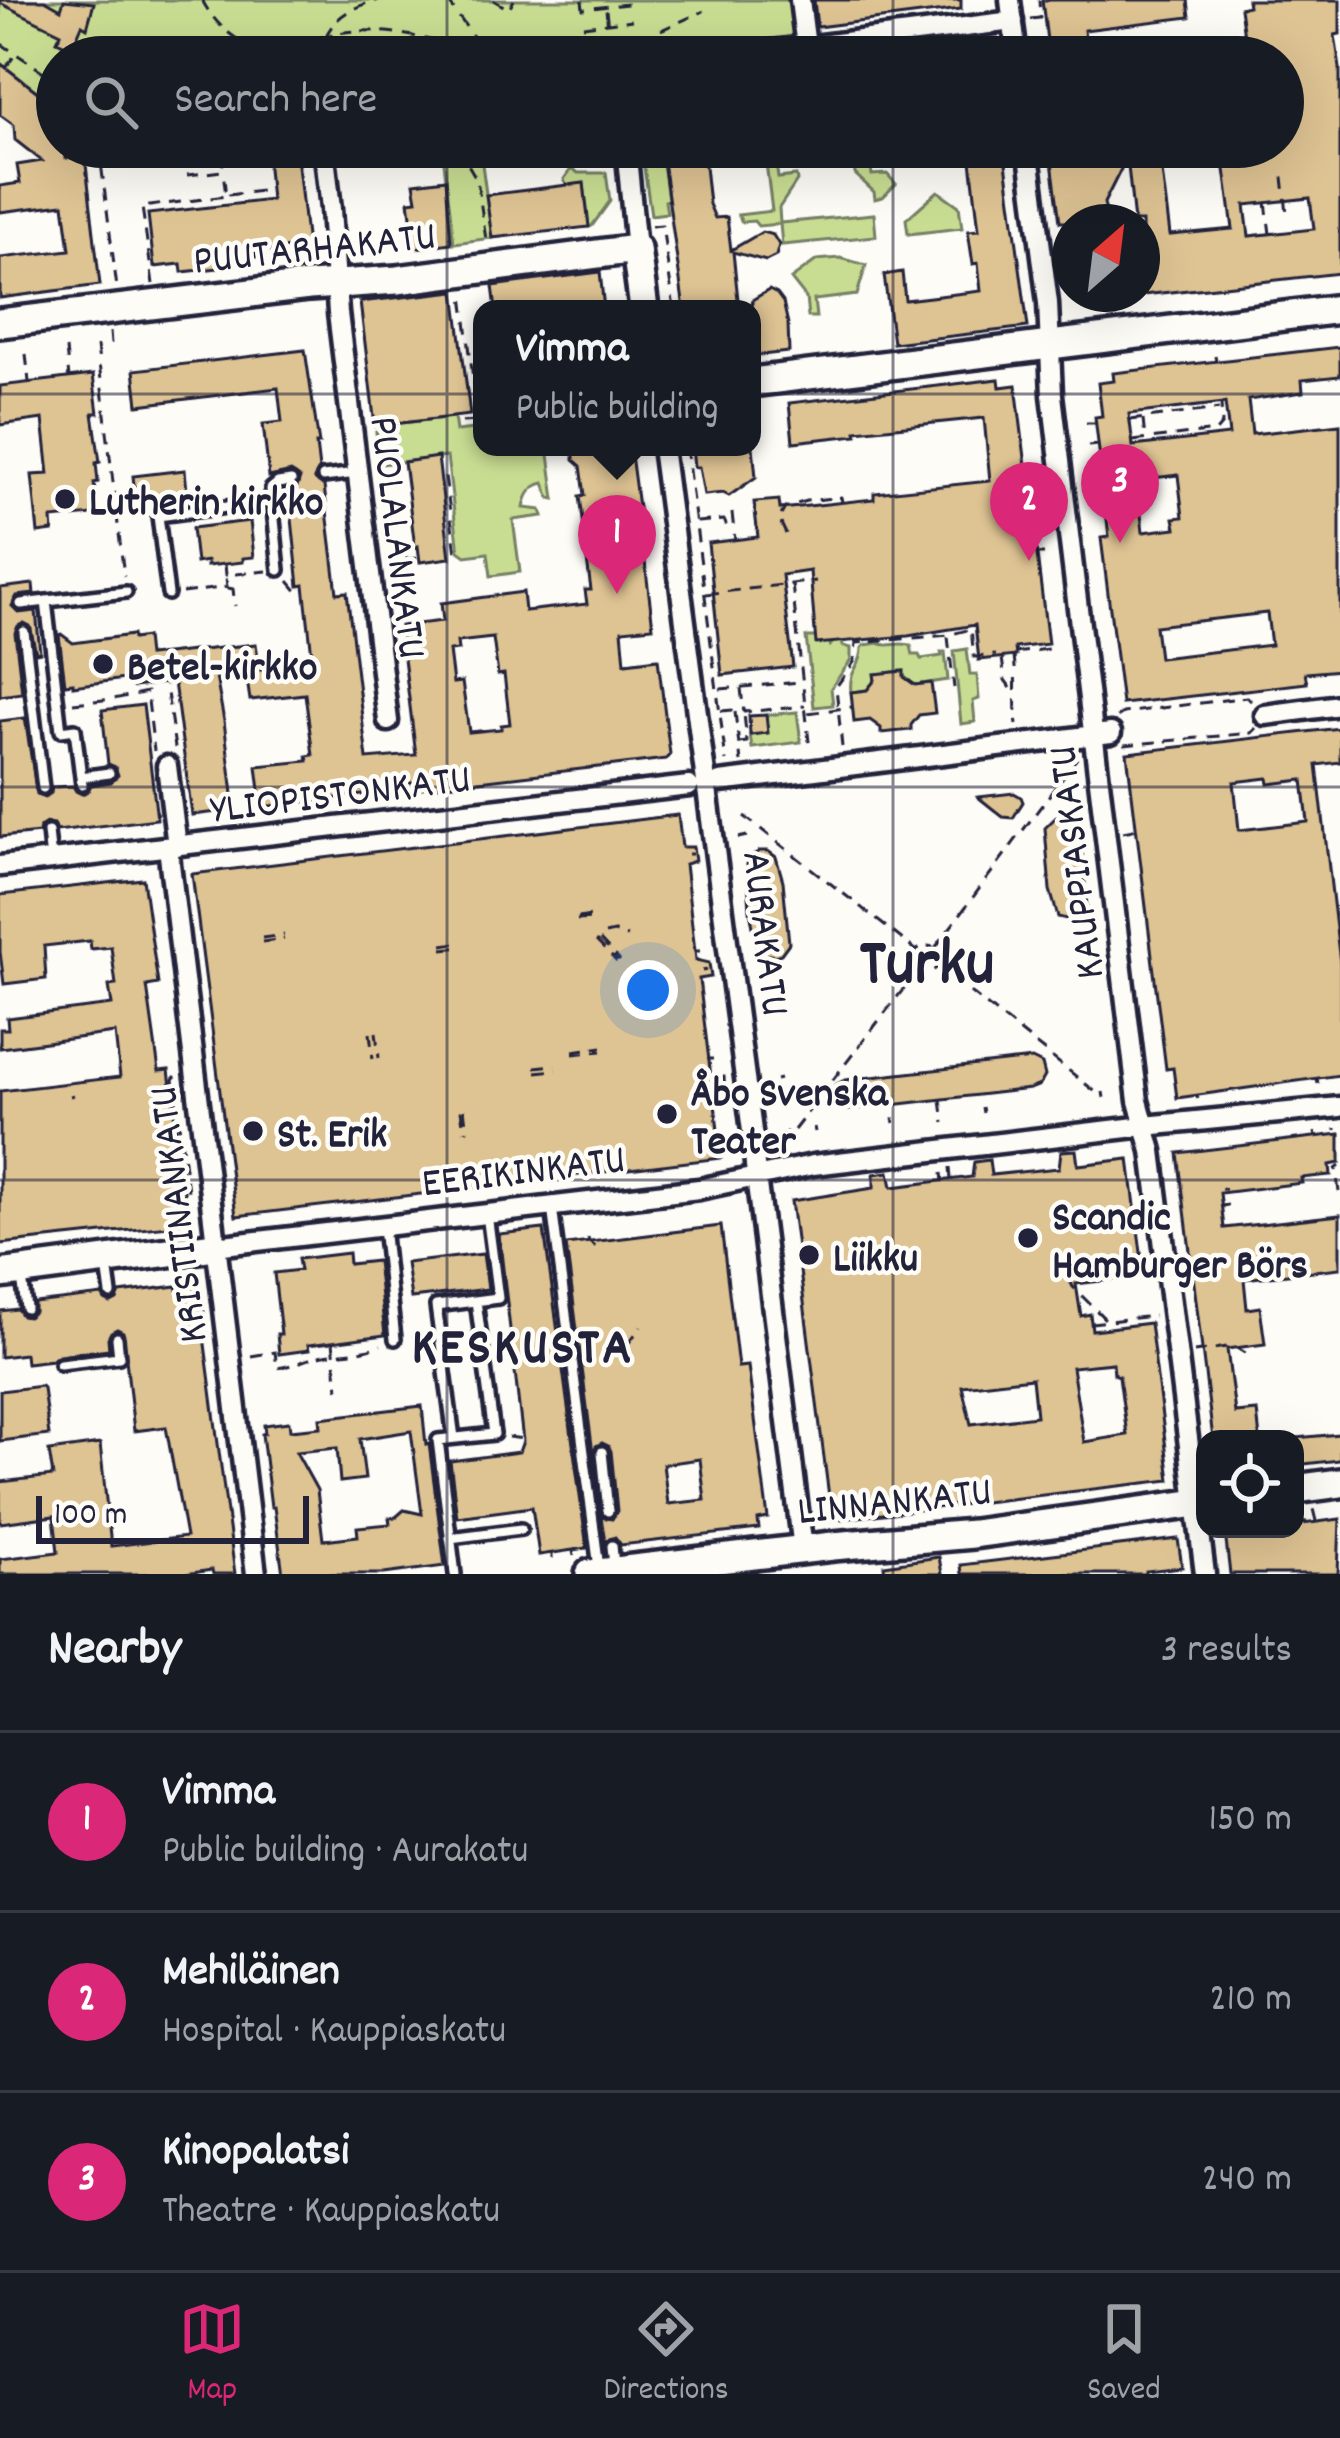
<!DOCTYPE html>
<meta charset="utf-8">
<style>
:root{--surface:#171b24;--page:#242831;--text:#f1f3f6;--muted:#9ea1a6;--line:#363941;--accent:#db2777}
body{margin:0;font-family:Dekko,sans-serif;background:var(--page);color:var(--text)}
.controls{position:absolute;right:36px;bottom:36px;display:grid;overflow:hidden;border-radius:24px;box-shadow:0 12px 48px #0002}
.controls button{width:108px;height:108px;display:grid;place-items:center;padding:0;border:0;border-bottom:3px solid var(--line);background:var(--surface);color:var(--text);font:60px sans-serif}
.compass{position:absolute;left:1052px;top:204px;width:108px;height:108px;border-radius:50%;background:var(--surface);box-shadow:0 12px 48px #0002;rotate:28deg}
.scale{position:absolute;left:36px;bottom:30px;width:273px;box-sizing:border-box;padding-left:12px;border:6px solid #22223b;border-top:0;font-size:33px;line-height:42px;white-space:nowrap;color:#22223b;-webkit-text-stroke:9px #fdfcf7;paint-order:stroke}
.you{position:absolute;left:648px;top:990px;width:42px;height:42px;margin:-30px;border:9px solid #fff;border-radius:50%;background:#1a73e8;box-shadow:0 0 0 18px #1a73e833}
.badge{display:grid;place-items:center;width:78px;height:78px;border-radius:50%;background:var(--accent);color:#fff;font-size:39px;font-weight:700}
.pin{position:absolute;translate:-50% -99px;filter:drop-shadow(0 3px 6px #0008)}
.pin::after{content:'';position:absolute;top:63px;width:42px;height:36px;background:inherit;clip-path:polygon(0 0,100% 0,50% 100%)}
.popup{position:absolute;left:473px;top:300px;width:288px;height:156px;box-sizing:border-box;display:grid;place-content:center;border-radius:24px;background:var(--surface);filter:drop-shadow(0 3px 9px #0005);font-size:39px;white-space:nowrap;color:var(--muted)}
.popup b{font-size:45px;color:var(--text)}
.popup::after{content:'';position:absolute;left:50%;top:100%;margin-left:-24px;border:24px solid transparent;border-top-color:var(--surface)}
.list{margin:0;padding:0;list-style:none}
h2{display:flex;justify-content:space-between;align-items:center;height:156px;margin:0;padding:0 48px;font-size:51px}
h2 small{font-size:39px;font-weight:400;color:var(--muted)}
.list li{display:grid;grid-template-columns:78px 1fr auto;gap:36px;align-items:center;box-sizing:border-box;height:180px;padding:0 48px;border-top:3px solid var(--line)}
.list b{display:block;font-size:45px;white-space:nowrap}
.list p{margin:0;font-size:39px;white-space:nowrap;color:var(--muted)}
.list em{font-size:39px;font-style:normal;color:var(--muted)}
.icon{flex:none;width:66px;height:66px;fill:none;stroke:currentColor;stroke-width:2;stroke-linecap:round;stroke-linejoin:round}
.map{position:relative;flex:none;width:1340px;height:1574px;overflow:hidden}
.search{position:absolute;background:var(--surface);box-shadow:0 12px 48px #0002;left:36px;right:36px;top:36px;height:132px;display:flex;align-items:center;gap:30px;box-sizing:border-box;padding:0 42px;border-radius:66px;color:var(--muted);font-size:45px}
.sheet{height:696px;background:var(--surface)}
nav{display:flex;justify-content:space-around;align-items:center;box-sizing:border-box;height:168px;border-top:3px solid var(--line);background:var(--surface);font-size:33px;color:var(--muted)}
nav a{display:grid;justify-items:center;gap:6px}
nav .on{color:var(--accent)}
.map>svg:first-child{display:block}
.green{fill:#c9dd92;stroke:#768066;stroke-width:3}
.building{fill:#dec393;stroke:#22223b;stroke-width:3;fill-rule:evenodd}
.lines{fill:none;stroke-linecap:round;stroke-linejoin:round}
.lane-casing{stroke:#22223b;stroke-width:18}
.street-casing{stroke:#22223b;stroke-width:27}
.secondary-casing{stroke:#22223b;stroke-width:36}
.path{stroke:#22223b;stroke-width:3;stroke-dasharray:12 9;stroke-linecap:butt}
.lane{stroke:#fdfcf7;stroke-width:9}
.street{stroke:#fdfcf7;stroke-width:18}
.secondary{stroke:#fdfcf7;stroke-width:27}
.grid{fill:none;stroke:#22223b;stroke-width:3;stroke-opacity:0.55}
.poi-dot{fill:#22223b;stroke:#fdfcf7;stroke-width:4.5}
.labels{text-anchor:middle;stroke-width:9;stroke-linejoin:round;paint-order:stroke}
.street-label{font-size:42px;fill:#22223b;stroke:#fdfcf7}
.poi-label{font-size:42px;font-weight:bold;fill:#22223b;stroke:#fdfcf7;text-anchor:start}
.district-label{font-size:54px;font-weight:bold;letter-spacing:3px;fill:#22223b;stroke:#fdfcf7}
.town-label{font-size:66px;font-weight:bold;fill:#22223b;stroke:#fdfcf7}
</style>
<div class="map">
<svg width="1340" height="1574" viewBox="0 0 1340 1574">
<rect width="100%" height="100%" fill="#fdfcf7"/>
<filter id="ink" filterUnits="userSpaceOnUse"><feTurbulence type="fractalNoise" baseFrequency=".00833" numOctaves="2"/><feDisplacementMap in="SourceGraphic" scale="24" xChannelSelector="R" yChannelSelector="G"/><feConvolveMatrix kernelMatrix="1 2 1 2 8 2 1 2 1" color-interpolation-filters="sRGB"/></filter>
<g filter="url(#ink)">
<path class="green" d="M0,0h794l2,37 -6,6 -112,14h-621v50l-57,-44z
M118,147h95l-8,12 -20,4 -2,-12 -59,6 -5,-3z
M442,147h24l2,4 12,-2 12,89 -38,5z
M641,147h20l7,53 -3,1 2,12 -16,2z
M764,147h10l4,31 18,-2 1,5 -18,27 1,15 94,-9 2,22 -94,9 -2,-21 -22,2 -4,-5 -12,1 -4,-7 34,-4z
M852,147h16l4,28 15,-1 9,10 -13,13 -8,2 -1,-7 -19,-18z
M572,168l6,5h28l4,28 -18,25 -3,1 -5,-43 -18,1 -2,-6z
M938,191l21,15 3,22 -54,6 -2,-15z
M840,258l26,7 -9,30 -43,5 2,17h-8l-2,-19 -15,-19 26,-19z
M454,417l2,14 26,-3v19h22l1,3 43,-3 7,52 -5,-1 -6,-15c-13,3 -18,12 -20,25l17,2 2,6 -30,4 7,52 -29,4 -3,-23 -22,3 -7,-5 -12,-94 -67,7 -4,-32 10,-1 -1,-6z
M806,637h10l13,5 1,4 3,-4 9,-1 1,5 8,2v12l-20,28 2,17 -19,2z
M879,643c9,6 22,-3 32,3l2,9h6l2,4 21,-3 -1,-4h4l3,28 -33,5 -11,-8 -1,-6 -28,3v6l-8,10 -16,2c-3,-24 11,-24 11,-44l3,-3z
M967,649l3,26h7l2,24 -6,2 2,21 -14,2 -7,-73z
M797,712l4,30 -49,6 -2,-13 17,-2 -1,-18z"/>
<path class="building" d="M0,0h45l16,9 3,-9 30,3 -7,25 -5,-3 -10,23 -15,-7 4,-8 -61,-30z
M814,0h147v9l-144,18z
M1042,0h146l2,17 -106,13 3,27h-38z
M1247,0h93v34l-5,1 5,33v205l-197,22 -1,-73h-8l-7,-65 -23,46 4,19h-48l-10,-75h109l11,88 63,-6 -11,-82h61v-90h-36l-7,-49 8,-2zM1310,198l4,31 -65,7 -4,-31z
M0,63l57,44v40h8l1,11 19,-2 15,129 -100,13v-40l70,-8 -6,-46 -64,8v-26l20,-3 -3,-18 25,-4 -27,-21 -1,-15 -14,-10z
M266,147h30l11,99 -52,6 1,5 -29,3 1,7 -46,5 -1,-8 -27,3 -6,-53 123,-14z
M661,147h42l6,57 6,14 12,-1 4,33 31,-18 11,3 6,10 -3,11 -10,5 -33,-9 6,57h-55z
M972,147l32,1 24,179 -135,16 -9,-68 18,-3 3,28 76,-9 -3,-28 -5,1 -5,-33 11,-1 -9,-78h3z
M446,179l5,64 -36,5 -6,-47 8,-1 -3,-17z
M584,183l5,44 -97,11 -6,-43z
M600,272l4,37h-108l-3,-23z
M769,290l8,4 6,8 5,22 1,28 -37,4v-56z
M455,291l15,124 -95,11 -15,-124z
M1340,347v29l-38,4 1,12 -55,8 4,34 88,-10v246l-35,3 2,10 -185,21 -21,-166 8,-1 -14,-120 7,-1 -4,-33 16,-2 -1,-8zM1225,403l4,32 -96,11 -4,-32zM1178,475l5,42 -9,1 2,10 -33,4 -6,-52zM1267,613l4,32 -112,13 -4,-32z
M305,350l14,94h-3l3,25 -5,10 10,7 13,107 10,-1 20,167 49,-4 -16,-129 43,-5 -2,-18 82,-11 2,19 62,-7 -2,-14h6l-4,-30h6l-4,-33 -5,1 -4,-32 5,-1 -4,-29 -7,-6v-13h56l10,75 -9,1 3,32 10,-1 9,73 -31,3 3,33 33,-4 12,95 -4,5 -246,29 -1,-6 -49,5 1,7 -109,13 -5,-41 51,-5 -1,-5 6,-1 -8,-61 -55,6 -4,-27 -30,4 8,44 11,89 -43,5 -18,-133 -41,5 -1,-9 -59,8v-3l-8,1 -6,-49 2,-1 12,9 59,-8 1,4 13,-2 2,19 108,-12 4,26 53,-6 -9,-79 -5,1 -10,-96 8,-3 3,-9 -9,-6 -22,5 -6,-53 19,-2 -4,-34 -140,17 -4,-35zM493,638l5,37 6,-1 6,50 -9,1v4l-32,3 -7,-50 -9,1 -4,-32 9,-1 -1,-8z
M93,375l5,38h-5l7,49 -4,1 2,19 -4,1 3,29 -4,1v2l-41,4 1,12 -15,2 -6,-58 17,-1 -6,-55 -43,6v-39z
M999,379l1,8 16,-2 32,259 -33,4 1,8 -37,4 -4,-35 -67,11 -92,8 -6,-73 -28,4 11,92 -71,8 -14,-132 50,-6 -4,-35 25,-2 1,9 94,-10v-6l116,-12 -6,-63 -128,13 1,4 -64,7 -4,-39z
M692,447h61l3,30 -27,19 -6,-3 -19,2 -5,-28h-5z
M438,457l12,101 -30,4 -2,-16 -3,1 -11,-85z
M185,470l3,31 -41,5 -1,-14 -11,1 -2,-17z
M250,521l4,36 -11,1v4l-36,4v-5l-11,2 -4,-35z
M33,584l1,10 -17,2 -5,10 7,7 17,-2 4,41 -4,1 -6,-27 -6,-3 -6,3 -3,7 7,60 -22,3v-108z
M904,671v6l11,8 16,-2 4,30 -16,2 -8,10v5l-30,3v-5l-11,-8 -16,2 -3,-30 16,-2 8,-10 -1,-6z
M143,705l14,114 -100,12 -4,-7 -7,-1 -6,4 -1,6 -39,4v-116l25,-3 12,76 8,3 6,-4 1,-6 21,-1 3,5 6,3 6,-3 3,-6 20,-3 7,-7 -3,-8 -7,-3 -6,-54z
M766,715l2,18 -18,2 -1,-19z
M1340,728v34l-23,3 23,198v112l-163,23 -4,-30 -7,1 -39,-316zM1268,778l1,6 34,-4 5,42 -69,8 -5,-48z
M1014,793l7,4 2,5 -10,16 -10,-1 -25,-20z
M678,815l4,32h11l2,14 -10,3 11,96 13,3 2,14 -12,2 12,98h13l1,15 -11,2 7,64 -485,58 -44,-342z
M1057,816l16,3 4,6 5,24 5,58 -4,9 -8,5 -17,-4 -8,-27 -5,-62z
M760,851h8l8,6 7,24 6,62 -8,11 -6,2 -12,-2 -7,-9 -6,-35 -3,-46 4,-8z
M143,879l15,105 -11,2 12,85 10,-1 19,154 -188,20v-153l120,-14 -5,-44 -115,15v-19h8l-1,-11 105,-13 -3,-19 7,-1 -5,-38 -20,2 -1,-8 -46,5 2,33 -42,5 -4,-32v-57z
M1032,1059l10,5 3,12 -5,9 -10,4 -182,21 -11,-2 -5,-8 3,-15 10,-5z
M1340,1134v29l-10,2 1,10 -30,3 1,5 -82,10 4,35 116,-13v53l-96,11 3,30 13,-2 5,37 -38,5 8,64 22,-2 3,28h-47l-35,-286z
M1076,1150l2,15 51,-6 15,117 -68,8 5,32 9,-2 2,16 58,-7 20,157 -338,40 -41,-319 83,-13v-14l15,-2 3,15 80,-10 2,-15 15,-2 2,15 68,-7 2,-17zM1113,1363l1,11 5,2 8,59 -43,7 -12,-75zM1032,1378l4,38 -65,8 -9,-38z
M721,1226l17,141 10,-1 20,152 -10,2 1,9 -138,16 -6,-8 -10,4 -4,-24 11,2 5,-8 -6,-60 -3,-5 -6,-3 -6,3 -3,7 -27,-208zM700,1459l5,41 -37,4 -5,-40z
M544,1229l43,319 -48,7 -7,-48 -75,10 -7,-56 69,-9 4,-11 -24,-207z
M348,1253l1,11 28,-3 8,74 -77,10 1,5 -30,4 -2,-20h4l-7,-61 26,-3 -2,-11z
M483,1254l5,35 -77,9 -5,-35z
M177,1286l1,7 23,-3 4,31h-3l33,253h-22l-1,-4 -27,4h-185v-15l58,-7 -4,-36 -54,7v-41l53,-6 -4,-25 51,-7 11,102 75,-9 -20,-110 -32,4 -11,-99 -6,-3 -6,3 -3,6 1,11 -50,6 -7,5 -26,3 -1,-9 -25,3v-46l17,-2 5,7 6,1 6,-5v-9l68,-8 3,5 6,3 6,-3 3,-7z
M41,1386l2,2 6,47 -49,6v-50z
M422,1406l4,39 3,-1 16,122 -61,8h-101l-9,-67h-3l-9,-73 3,-1 -1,-8 25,-3 1,8 31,-3 -1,-9zM411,1431l11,83 -18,-4 -8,7 -7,1 1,6 -33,3 1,9 -35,4 -6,-50 -21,-38 41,-4 3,34 25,-3 -5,-40z
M1340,1434v26l-45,5v-27z
M1340,1519l-2,55h-108l-5,-41 51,8 -1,-12h20v-4z
M1178,1539l4,28 -36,4v3h-184l-1,-9z
M939,1557l3,17h-57l-1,-9z"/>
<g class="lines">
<defs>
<path id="lane" d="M323,477l34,-4
M279,570l-8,-81 7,-6 13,-2
M168,594l-10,-78 114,-15
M46,601l15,130 14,-2 7,56
M21,604l105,-12
M24,632l19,156
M81,777l28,-4
M48,832l3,28
M552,1207l47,361
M383,1226l12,113
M107,1265l4,29
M22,1277l4,31
M60,1364l59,-7 -2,-19
M454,1438l-18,-132 62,-8 -11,-84
M602,1452l6,59
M450,1538l71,-9
M612,1546l2,20
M455,1574l-17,-134 56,-6 -18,-133"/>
<path id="street" d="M800,0l6,47
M1010,0l7,57
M723,57l290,-36
M324,147l7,62 7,104 50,408
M626,147l10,102
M1028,147l20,156 4,92 86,706 14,50 53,423
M662,447l90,684 4,45 47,373
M1265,715l75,-10
M167,766l10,80
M720,782l391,-49
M168,847l88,727
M0,866l689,-80
M215,1246l484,-57 114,-24 332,-39 195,-19"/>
<path id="secondary" d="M0,323l309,-37 88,-6 239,-31 8,60
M752,382l588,-73
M0,1274l215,-28
M1295,1489l45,-6
M590,1574l243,-28 140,-12 232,-32"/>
</defs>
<use href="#lane" class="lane-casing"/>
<use href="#street" class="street-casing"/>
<use href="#secondary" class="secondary-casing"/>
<path class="path" d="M202,0c19,36 50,52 89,57
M447,0l37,52
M493,0l16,9 5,-9
M582,0l1,9 45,-5 -1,-4
M606,10l5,42 -4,5
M1030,19l10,-1 -1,-18
M583,26l49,-6
M661,30l43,-19
M0,43l57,38
M284,57c61,-48 140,-19 207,0
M320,57c5,-35 27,-50 60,-57
M6,67l9,-12
M99,147l18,141
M458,147l19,33 10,66
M388,161l14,-14
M187,175l36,-4 -1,-24
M1283,177l4,36
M228,195l42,-5
M1266,202l4,32
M651,226l11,-1 12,84
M153,284l-11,-77 84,-11 -3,-25
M539,303l1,6
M110,332l1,12
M97,346l27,230
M66,349l3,29
M26,354l3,28
M1215,356l1,6
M1130,420l89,-11
M1143,420l2,19
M462,422l16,-1 -15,-126
M1086,423h10
M1133,441l83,-10 6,-7 -1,-21
M1088,446l10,-1
M686,447l40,314
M445,477l11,76 -6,1
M732,513l3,27
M697,522l27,-2 3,7
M786,534l-7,-15 6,-11 21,-7 35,-4 1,5
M634,549l15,-2
M1037,554h7
M405,559l14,-1
M225,564l1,11 41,-4
M289,581l11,13h5
M792,584l18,167
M228,588l5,1 2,17
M182,593l45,-6 -1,-10
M706,594l110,-13
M948,637l6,51
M1015,653l41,-5
M1014,657c3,23 0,44 3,68
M1002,658l3,22 6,8
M741,688l2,19
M720,689l80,-7
M73,703l41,-4 33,-7 7,59
M721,711l23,-2v3l61,-6
M735,712l6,50
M808,713l44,-6
M1117,717l6,-4 124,-16 6,6
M739,743l8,-1 -3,-28
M1124,745l127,-12 5,-5
M842,747l-6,-60 18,-25 2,-19 92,-8 23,-6 3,28 22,-2
M175,748l-11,-76 19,-2
M744,816l173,135
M1123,832l15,-3
M738,838l9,-2
M688,854h4
M1338,907l2,-7
M578,918l13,-2
M577,920l14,-1
M1336,927h4
M605,934l9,-2 13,5
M262,938l22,-3
M600,940l20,21
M596,941l21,21
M262,942l22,-3
M443,945l19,-3
M914 959a13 13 0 1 1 26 0a13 13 0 1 1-26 0Z
M935,948l142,-190
M443,949l20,-2
M695,951h5
M752,954l10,-2
M937,966l160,127
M702,971l5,-1
M376,1032l3,26
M370,1033l3,26
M573,1051l29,-4
M573,1054l29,-3
M707,1059h6
M535,1067l21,-2
M536,1072l21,-2
M176,1076l-3,3 17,127 -3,5 5,4
M1317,1078l1,6
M776,1080l4,-1
M717,1085h6
M1103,1092l1,6
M70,1096l4,-1
M1197,1096l1,3
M941,1100l3,23
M982,1107l1,6
M464,1109l3,22
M461,1110l3,21
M893,1118l1,5
M814,1127l1,5
M1336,1128v2
M794,1130l125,-161
M1315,1132l1,5
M780,1140l7,-9
M950,1167l1,13
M942,1173l1,8
M569,1177l1,5
M1221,1189h5
M1339,1192l-3,-23 4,-3
M1222,1206l6,-1
M588,1238l1,4 8,6
M1069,1279l4,8 34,34
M1091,1323l63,-7
M333,1342l5,47
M628,1344l13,-18
M497,1351l15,-2
M1194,1352l40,-6 15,9
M251,1356l24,-4 2,16c17,-2 30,-10 47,-13 20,-3 38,-2 57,-10
M508,1437l15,2
M924,1509v4
M1295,1523l21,-2 -3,-12
M1255,1529l5,4 16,1
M573,1551l1,5
M552,1553v6"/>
<use href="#lane" class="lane"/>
<use href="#street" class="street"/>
<use href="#secondary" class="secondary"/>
</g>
</g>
<path class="grid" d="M447,0v57M893,0v57M447,147v1427M893,147v1427M0,394h1340M0,787h1340M0,1180h1340"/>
<g class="poi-dot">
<circle cx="65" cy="499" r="12"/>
<circle cx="103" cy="664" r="12"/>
<circle cx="667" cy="1114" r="12"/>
<circle cx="253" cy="1131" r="12"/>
<circle cx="1028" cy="1238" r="12"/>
<circle cx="809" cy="1255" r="12"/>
</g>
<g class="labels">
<g class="street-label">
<text transform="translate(314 245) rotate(-6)" y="15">PUUTARHAKATU</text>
<text transform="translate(401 537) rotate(83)" y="15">PUOLALANKATU</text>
<text transform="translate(340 791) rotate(-7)" y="15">YLIOPISTONKATU</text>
<text transform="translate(1073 863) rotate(-97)" y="15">KAUPPIASKATU</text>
<text transform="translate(769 933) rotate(83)" y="15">AURAKATU</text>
<text transform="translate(523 1168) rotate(-7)" y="15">EERIKINKATU</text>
<text transform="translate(175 1215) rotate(-97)" y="15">KRISTIINANKATU</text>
<text transform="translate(894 1498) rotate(-6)" y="15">LINNANKATU</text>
</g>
<g class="poi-label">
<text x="89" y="514">Lutherin kirkko</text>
<text x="127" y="679">Betel-kirkko</text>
<text x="691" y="1105">Åbo Svenska<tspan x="691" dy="48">Teater</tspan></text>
<text x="277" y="1146">St. Erik</text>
<text x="1052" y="1229">Scandic<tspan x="1052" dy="48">Hamburger Börs</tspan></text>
<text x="833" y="1270">Liikku</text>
</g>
<g class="district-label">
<text x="523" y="1362">KESKUSTA</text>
</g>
<g class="town-label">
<text x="927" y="982">Turku</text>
</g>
</g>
</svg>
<div class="controls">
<button><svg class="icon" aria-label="locate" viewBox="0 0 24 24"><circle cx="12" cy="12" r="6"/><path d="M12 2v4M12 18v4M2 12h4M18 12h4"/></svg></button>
</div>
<svg class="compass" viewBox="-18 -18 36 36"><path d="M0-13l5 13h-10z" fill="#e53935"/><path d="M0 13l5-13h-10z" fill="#9ea1a6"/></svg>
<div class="scale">100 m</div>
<div class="you"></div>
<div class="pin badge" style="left:617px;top:594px">1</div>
<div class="popup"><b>Vimma</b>Public building</div>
<div class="pin badge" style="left:1029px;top:561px">2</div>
<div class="pin badge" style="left:1120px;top:543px">3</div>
<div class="search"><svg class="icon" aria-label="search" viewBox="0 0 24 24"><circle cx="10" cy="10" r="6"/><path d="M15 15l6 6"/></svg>Search here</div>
</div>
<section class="sheet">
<h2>Nearby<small>3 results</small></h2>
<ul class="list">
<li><span class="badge">1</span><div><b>Vimma</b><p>Public building · Aurakatu</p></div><em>150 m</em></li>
<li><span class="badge">2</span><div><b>Mehiläinen</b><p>Hospital · Kauppiaskatu</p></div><em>210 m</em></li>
<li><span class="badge">3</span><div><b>Kinopalatsi</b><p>Theatre · Kauppiaskatu</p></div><em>240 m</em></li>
</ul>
</section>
<nav>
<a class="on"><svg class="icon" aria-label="map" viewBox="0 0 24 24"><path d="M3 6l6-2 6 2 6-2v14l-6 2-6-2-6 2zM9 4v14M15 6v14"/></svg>Map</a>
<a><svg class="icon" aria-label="directions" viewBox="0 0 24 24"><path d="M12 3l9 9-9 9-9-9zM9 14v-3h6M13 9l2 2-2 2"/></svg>Directions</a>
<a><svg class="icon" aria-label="saved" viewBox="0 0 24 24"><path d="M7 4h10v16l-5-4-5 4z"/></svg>Saved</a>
</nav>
